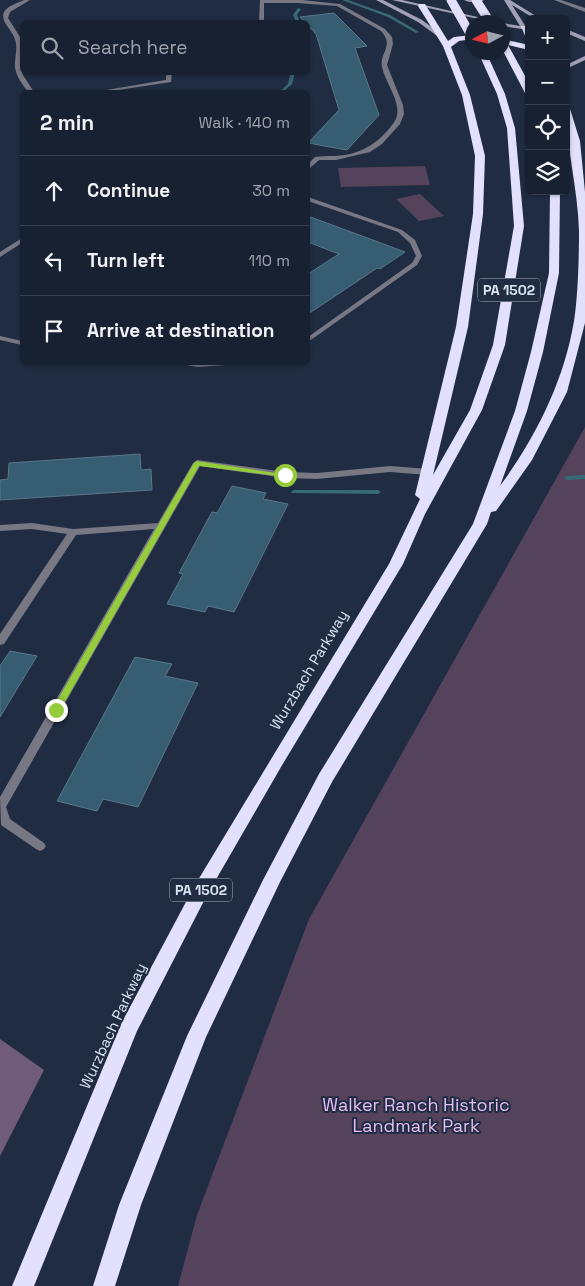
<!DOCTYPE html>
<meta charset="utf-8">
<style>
:root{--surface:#182132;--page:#21293a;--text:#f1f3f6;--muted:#9fa3ac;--line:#363e4d}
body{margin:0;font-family:"Space Grotesk",sans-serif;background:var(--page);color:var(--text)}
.controls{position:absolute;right:15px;top:15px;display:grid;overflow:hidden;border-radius:8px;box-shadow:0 1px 4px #0004}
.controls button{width:45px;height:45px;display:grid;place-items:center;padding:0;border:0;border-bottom:1px solid var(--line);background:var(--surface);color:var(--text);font:25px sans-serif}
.compass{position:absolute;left:465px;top:15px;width:45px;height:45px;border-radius:50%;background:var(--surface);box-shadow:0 1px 4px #0004;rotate:263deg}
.stop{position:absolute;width:15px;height:15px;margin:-11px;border:4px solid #95cc3b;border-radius:50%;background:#fff}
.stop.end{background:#95cc3b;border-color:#fff;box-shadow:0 1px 5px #0008}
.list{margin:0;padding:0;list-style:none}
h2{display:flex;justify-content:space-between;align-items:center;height:65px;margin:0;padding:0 20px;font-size:21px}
h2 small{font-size:16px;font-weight:400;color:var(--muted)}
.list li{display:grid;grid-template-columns:32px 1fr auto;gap:15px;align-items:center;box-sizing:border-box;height:70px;padding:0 20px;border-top:1px solid var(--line)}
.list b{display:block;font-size:19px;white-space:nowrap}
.list em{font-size:16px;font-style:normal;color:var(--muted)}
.icon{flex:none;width:28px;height:28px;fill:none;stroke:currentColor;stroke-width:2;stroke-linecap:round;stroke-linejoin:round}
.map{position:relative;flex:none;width:585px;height:1286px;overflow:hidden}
.search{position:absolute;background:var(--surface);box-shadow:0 1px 4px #0004;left:20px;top:20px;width:290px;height:55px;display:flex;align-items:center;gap:12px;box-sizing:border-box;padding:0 18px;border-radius:8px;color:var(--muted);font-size:19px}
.panel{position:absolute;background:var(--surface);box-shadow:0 1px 4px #0004;left:20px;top:90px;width:290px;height:275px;border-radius:8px}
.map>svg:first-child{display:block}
.green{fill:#54435b}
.forest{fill:#715b7a}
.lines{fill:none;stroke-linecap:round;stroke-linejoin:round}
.stream{fill:#376a72;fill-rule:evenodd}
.building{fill:#375d73;stroke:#597789}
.service{fill:#787784;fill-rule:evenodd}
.secondary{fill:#a2a1b6;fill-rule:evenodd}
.motorway{fill:#e2e0fa;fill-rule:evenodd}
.motorway-bridge{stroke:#e2e0fa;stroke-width:9}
.route{fill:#95cc3b}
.labels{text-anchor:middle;stroke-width:4;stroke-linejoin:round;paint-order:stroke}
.shield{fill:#202c42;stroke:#a2acbd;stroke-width:1}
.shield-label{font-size:14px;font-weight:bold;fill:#dae3f2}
.street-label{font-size:15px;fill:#dae3f2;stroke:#202c42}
.near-park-label{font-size:18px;fill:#e6bef6;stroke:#202c42}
</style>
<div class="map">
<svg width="585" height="1286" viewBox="0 0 585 1286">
<rect width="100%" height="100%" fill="#202c42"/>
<path class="green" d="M425,166l5,19 -89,2 -3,-19z
M420,194l24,22 -25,5 -23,-22z
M585,427v859h-407l19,-71 112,-296z"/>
<path class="forest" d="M0,1039l44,31 -44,86z"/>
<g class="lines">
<path class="stream" d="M342,0h6l42,15 29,17 -3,1 -28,-16z
M298,8l3,1 -4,6 3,7h-4l-3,-7z
M291,72h4l-3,12 -9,8h-4l9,-8z
M585,475v4l-18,1 -3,-2 3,-2z
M294,490h84l3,2 -3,2 -86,-1 -1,-1 1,-1z"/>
</g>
<path class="building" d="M334,13l33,33 -12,2 24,67 -32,35 -39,-7 31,-33 -23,-76 -16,-17z
M308,216l97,36 -25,17 -3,-1 -69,46v-40l31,-20 -31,-12z
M140,454l1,16 10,-1 1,21 -152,10v-20l8,-1 1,-16z
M232,486l34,7 -3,6 25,5 -54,108 -26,-6 -3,6 -38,-8 16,-30 -4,-1 33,-61 5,1z
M10,651l27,5 -37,61v-51z
M135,657l37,7 -7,12 33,7 -60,124 -35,-8 -6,12 -40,-10z"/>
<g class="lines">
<path class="service" d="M24,0h6l-20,12 -2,6 12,19 1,9v23l2,6 11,17h-6c-5,-7 -11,-14 -13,-24 -1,-10 4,-21 -1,-31 -3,-8 -14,-16 -10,-25 3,-6 14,-9 20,-12z
M260,0h42l38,4 45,25 7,8 1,7 -6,21 16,40 1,9 -4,10 -18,20 -12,8 -34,8h-17l-9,8 -2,1v-5l7,-7c6,-1 13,-1 19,-1 23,-1 39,-9 54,-26 6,-7 11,-13 9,-23 -2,-14 -12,-26 -15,-40 -3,-15 13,-20 -1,-36l-44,-25 -40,-3h-33v19h-5z
M554,0h7l24,8v4z
M166,72h6l-1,10 -66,10h-11l72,-12z
M308,197l94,33 13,10 7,16 -5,9 -109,77v-5l104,-74 4,-7 -6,-13 -12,-11 -90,-31z
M22,238v5l-22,14v-5z
M0,336l22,5v4l-22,-5z
M169,362h75l-4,2 -42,3z
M197,460l88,12 32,1 73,-7 38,3 4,3 -4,3 -38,-3 -73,7 -32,-1 -85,-12 -194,341 4,12 34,24 2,3 -2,3 -4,2 -4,-2 -35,-24 -1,-28 154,-268 -78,6 -72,109 -4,1v-11l67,-100 -35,-5 -32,2v-6l32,-2 41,6 85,-6 35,-60z"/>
<path class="secondary" d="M376,0h7l39,20 23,17 -5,1 -22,-16z
M392,0h10l98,22h-8z
M464,0h20c-4,3 -15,3 -20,0z
M504,0h6l31,19h-6l-23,-14 14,22 3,1v2l-27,-4v-3l18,3z
M566,29l19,8v4l-19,-8z
M585,56v4l-19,9v-4z"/>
<path class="motorway" d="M419,4h6l23,37 6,-4 18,-2v4l-13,2 -8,6 19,48 15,61 -2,58 -15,113 -35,148 37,-65 23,-65 21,-119 -7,-98 -10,-34 -19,-42h8l19,42 10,34 9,98 -19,119 -23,65 -57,104 -22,50 -122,203 -74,128 -70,136 -103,255h-22l110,-264 73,-137 194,-321 31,-65 -5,-4 41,-168 17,-113 2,-58 -13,-61 -19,-49 -25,-40z
M521,26h6l2,12 -4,-2z
M502,39l27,6v5l-21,-5 21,38v13l-4,-3 -23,-44z
M566,106l4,3 10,32 5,51v131l-18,69 -35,68 -36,51 -5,1 -4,12 -155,258 -52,100 -74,155 -65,168 -26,81h-22l26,-81 68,-169 76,-156 56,-106 154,-250 42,-113 16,-59 18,-79 1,-82h10l-1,82 -16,79 -16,59 -27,75c36,-49 64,-105 74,-165 4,-24 5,-65 5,-90 -1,-42 -13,-84 -13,-125z"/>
<path class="motorway-bridge" d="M451,0l21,37
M476,0l14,22"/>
</g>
<path class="route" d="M197,461l91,14 -3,2 -86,-11 -140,246h-6v-4l141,-245z"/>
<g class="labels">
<g class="shield">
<rect x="478" y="278.5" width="62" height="23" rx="4"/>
<rect x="170" y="878.5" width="62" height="23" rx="4"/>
</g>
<g class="shield-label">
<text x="509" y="295">PA 1502</text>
<text x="201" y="895">PA 1502</text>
</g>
<g class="street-label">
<text transform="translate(309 670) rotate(-59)" y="5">Wurzbach Parkway</text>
<text transform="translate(113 1026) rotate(-65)" y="5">Wurzbach Parkway</text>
</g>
<g class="near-park-label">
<text x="416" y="1111">Walker Ranch Historic<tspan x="416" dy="21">Landmark Park</tspan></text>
</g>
</g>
</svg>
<div class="controls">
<button>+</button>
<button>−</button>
<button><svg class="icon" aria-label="locate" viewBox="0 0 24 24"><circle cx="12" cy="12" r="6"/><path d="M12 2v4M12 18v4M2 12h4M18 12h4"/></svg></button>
<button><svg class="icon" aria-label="layers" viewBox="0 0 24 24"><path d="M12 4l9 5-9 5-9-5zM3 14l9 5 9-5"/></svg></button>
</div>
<svg class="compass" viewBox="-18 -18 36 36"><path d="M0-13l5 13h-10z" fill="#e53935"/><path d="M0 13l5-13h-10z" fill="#9fa3ac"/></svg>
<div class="stop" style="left:285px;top:475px"></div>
<div class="stop end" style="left:56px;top:710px"></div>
<div class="search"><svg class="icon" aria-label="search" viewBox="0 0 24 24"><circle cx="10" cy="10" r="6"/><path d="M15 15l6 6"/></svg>Search here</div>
<section class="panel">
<h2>2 min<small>Walk · 140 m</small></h2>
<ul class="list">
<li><svg class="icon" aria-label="ahead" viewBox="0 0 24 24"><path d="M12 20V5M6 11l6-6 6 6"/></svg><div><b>Continue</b></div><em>30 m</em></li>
<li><svg class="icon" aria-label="left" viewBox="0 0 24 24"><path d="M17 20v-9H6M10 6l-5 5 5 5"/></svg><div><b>Turn left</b></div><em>110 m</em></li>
<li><svg class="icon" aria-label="arrive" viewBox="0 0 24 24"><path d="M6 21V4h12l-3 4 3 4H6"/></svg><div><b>Arrive at destination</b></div></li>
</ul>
</section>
</div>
